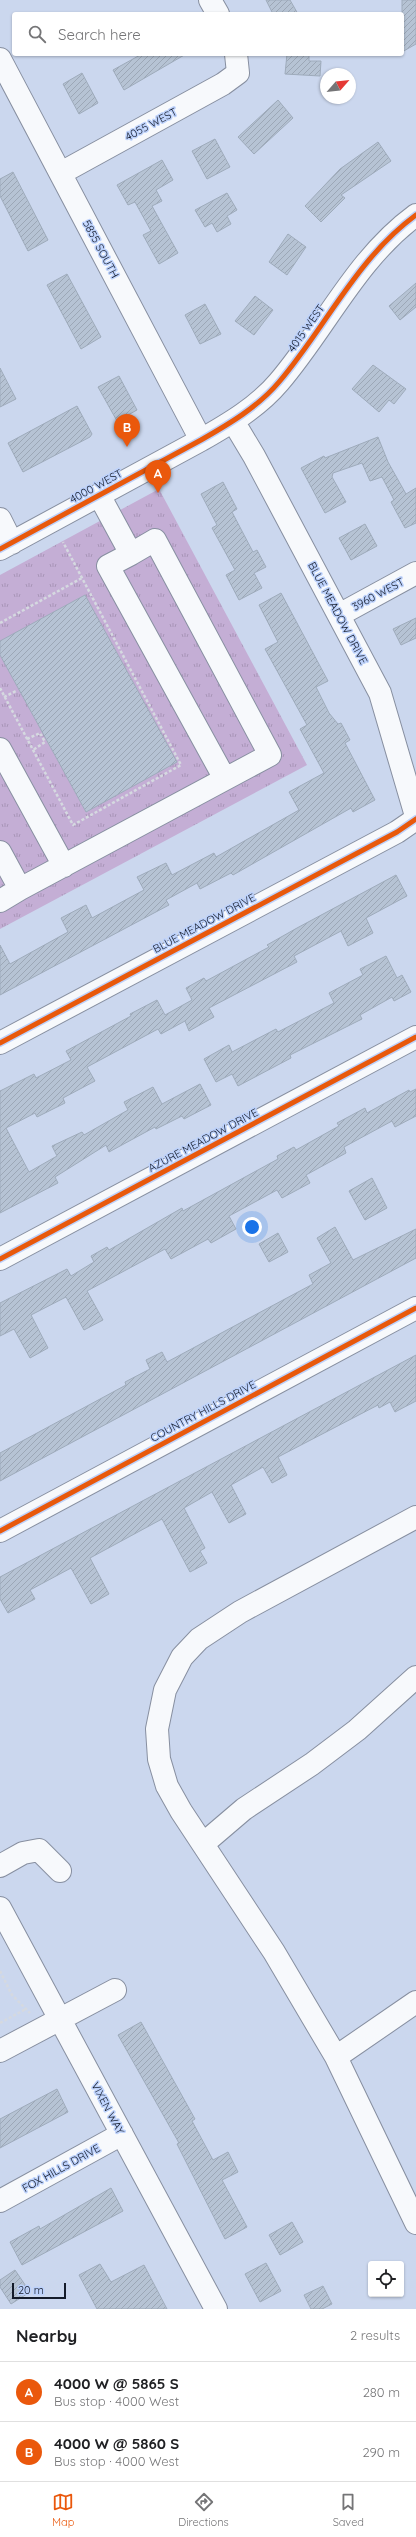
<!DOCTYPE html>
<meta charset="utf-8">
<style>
:root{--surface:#fff;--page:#f2f2f2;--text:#202124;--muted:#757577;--line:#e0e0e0;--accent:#ea580c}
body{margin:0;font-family:Quicksand,sans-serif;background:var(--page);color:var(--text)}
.controls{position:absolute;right:12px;bottom:12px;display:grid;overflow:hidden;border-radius:4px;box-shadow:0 1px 3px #0004}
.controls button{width:36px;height:36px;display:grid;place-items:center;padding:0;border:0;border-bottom:1px solid var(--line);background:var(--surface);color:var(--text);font:20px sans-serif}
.compass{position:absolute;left:320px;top:68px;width:36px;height:36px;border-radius:50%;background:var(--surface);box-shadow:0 1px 3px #0004;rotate:62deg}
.scale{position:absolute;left:12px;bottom:10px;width:54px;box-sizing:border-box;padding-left:4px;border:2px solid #141b2a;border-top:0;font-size:11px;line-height:14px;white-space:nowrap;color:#141b2a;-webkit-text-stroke:3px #bdd2fc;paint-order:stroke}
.you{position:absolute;left:252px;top:1227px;width:14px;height:14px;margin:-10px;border:3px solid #fff;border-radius:50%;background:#1a73e8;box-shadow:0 0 0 6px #1a73e833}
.badge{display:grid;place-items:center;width:26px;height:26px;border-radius:50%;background:var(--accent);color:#fff;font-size:13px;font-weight:700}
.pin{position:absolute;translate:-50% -33px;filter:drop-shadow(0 1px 2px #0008)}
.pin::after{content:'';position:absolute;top:21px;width:14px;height:12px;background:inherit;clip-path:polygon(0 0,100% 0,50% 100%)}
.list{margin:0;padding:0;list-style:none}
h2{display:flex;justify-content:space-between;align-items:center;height:52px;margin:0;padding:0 16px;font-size:17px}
h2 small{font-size:13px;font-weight:400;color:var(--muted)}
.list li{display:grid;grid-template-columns:26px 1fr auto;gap:12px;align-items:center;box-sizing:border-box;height:60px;padding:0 16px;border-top:1px solid var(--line)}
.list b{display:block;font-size:15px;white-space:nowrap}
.list p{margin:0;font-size:13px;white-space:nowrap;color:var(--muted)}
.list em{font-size:13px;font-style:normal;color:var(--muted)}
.icon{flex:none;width:22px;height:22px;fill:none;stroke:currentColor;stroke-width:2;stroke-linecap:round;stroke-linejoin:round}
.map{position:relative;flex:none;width:416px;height:2309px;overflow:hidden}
.search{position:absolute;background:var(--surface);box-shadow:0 1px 3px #0004;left:12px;right:12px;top:12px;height:44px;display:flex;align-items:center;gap:10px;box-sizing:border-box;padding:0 14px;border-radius:4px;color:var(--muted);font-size:15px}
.sheet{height:172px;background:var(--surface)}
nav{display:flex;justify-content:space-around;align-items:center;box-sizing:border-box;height:56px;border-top:1px solid var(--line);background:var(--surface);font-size:11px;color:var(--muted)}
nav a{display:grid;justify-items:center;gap:2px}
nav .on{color:var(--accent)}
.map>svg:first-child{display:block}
.grass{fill:url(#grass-tufts)}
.building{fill:url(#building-hatch);stroke:#9eabbb}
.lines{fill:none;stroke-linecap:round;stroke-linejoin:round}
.minor-casing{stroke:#878fa0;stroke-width:24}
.path{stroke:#d5d9e0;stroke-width:2.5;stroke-dasharray:3 2;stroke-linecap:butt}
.minor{stroke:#f7f9fc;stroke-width:22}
.cycleway-casing{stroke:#bdd2fc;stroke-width:8}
.cycleway{stroke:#e8590c;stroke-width:5}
.labels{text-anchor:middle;stroke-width:3;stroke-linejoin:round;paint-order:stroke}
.street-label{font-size:11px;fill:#141b2a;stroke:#bdd2fc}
</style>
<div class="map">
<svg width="416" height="2309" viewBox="0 0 416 2309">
<defs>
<pattern id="grass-tufts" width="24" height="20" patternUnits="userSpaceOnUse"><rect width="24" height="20" fill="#c4aed5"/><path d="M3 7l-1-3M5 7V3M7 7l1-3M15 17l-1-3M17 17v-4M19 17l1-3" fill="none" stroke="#a895b7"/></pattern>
<pattern id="building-hatch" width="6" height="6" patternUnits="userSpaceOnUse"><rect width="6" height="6" fill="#b6c3d4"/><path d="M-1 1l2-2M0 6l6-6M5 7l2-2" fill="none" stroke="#9ca7b6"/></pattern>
</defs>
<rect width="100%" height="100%" fill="#cbd7ee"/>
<path class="grass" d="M159,489l148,276 -307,164v-354z"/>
<path class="building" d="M266,0h24l8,14h-25z
M402,0h14v44l-14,8z
M142,54h44l-62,36 -11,-20z
M287,54h22v7h12l-1,15 -35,-2z
M82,73l16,30 -19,11 -16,-30z
M278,100l15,18 -39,36 -16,-17z
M215,139l15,28 -23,12 -15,-28z
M378,142l13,19 -50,34 4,3 -24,24 -16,-16 35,-37z
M162,160l11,20 -17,10 6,11 -10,5 26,47 -19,11 -16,-29 8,-4 -16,-29 -7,3 -11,-20z
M13,172l35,68 -20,11 -28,-55v-17z
M227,193l10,17 -10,6 4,8 -14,8 -5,-9 -7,4 -10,-17z
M288,234l18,13 -19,28 -18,-13z
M67,274l34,63 -20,12 -34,-64z
M416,283v24l-16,13 -11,-14z
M255,296l18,14 -19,25 -19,-14z
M205,304l16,30 -21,10 -15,-29z
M373,365l33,24 -12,15 -5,-4 -10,12 -27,-23z
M0,368l16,31 -16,8z
M119,376l18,34 -20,11 -19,-34z
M77,406l15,28 -2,3 -67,35 -15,-29z
M378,437l10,25 18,32 10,-6v35l-11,5 -14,-26 3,-2 -12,-23 -12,4 -8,-18 -29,10 -1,4 14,25 -21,11 -24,-45 23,-12 1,2z
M223,482l14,27 -5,3 21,40 4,-2 9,17 -12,6 8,15 -23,12 -13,-25 9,-5 -23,-42 5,-3 -16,-31z
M365,524l12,22 -26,14 -12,-22z
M281,593l47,88 -12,6 13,26 9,11 3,-1 9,17 -5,3 30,57 -22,12 -2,-4 -118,67 -2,-2 -31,16 -3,-6 -31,17 3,5 -169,90v-50l10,19 58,-32 -7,-14 25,-13 6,13 52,-28 -7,-13 29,-14 6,12 42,-22 2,4 83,-47 -10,-18 35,-19 -24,-44 7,-4 -42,-76 13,-7 -19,-37z
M85,595l92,167 -91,50 -86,-157v-14z
M416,618v20l-15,7 -8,-16z
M396,875l11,21 -41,22 7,15 -25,13 -7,-15 -47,25 3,6 -88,46 5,9 -25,14 -4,-10 -24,13 -3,-5 -71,38 8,14 -32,17 2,5 -28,14 -2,-4 -29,15 23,44 28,-16 -5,-10 30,-14 2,3 44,-25 -4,-8 29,-15 9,17 38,-20 11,21 -27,14 -2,-3 -26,13 -1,-2 -46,25 -3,-7 -51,32 3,6 -58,30v-122l34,-17 2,4 35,-18 -5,-9 65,-35 -1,-2 27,-14 8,15 27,-15 -6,-12 18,-10 2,3 63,-34 -2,-2 30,-17z
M386,956l11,22 5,-3 9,17 -17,9 -2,-4 -32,18 2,4 -72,36 1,3 -53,28 -6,-12 -16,8 -12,-23 25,-14 3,7 44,-23 2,3 56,-29 -5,-10 34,-18 -3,-6z
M416,1089v27l-21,11 -3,-6 -48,26 2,6 -40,22 4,8 -28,15 -5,-8 -48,26 7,13 -25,14 -3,-4 -37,20 -6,-10 -78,42 16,29 -19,10 -18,-33 -35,18 17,33 -18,10 -16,-29 -14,7v-33l67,-34 4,7 23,-14 -3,-6 16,-9 2,3 73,-42 1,3 95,-52 -1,-3 17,-9 2,3 43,-24 -2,-3 28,-15 2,5 42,-23 1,2z
M372,1178l15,30 -22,12 -16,-29z
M335,1227l18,33 63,-31v29l-416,223v-28l126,-68 -1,-3 25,-13 -4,-9 16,-8 5,10 146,-78 -4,-9 22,-12 -14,-25z
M278,1233l10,19 -19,10 -10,-18z
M416,1355v46l-21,11 -5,-10 -11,6 -1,-3 -100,52 9,18 -15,8 -9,-16 -32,18 15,29 -17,9 -17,-31 -28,16 21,40 -5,3 7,12 -17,9 -28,-53 -72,39 19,36 -18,10 -20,-36 -41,22 5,9 -27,14 -8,-14v-22z
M141,2022l54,97 -3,2 21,39 15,-8 10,20 -16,8 25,47 -22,12 -48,-95 2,-1 -61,-108z
M57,2089l11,23 -68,36v-29z
M111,2188l12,23 -101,54 -12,-23 29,-16 1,3z
M292,2222l11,20 -23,13 -11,-20z
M266,2263l15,28 -21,11 -15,-28z
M100,2264l11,18 33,-17 23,44h-70l-18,-34z
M15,2270l15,22 -19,12 -11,-17v-7z
M323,2286l9,18 -10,5h-11l-7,-14z"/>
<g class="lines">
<defs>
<path id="minor" d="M210,0l8,14
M0,59l201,381
M61,173l162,-89 15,-11 -2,-19
M233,421l21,35 126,237 36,123
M0,519l12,24
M0,549l201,-109c28,-16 57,-33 78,-58 47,-55 77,-123 137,-167
M131,554l-23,12 117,213
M339,615l77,-42
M0,749l64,117
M0,852l20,37 250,-134 -115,-215 -24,14 -32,-59
M0,901l20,-12
M0,1043l397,-211 19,-13
M0,1259l416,-222
M416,1517l-176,95 -41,27 -17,18 -17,33 -8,39 2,30 8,27 14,25 93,141 62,105 80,166
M0,1531l416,-223
M203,1844l41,-35 68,-45 45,-34 59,-53
M0,1866l23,-13 16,-3 21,21
M0,1908l216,401
M0,2051l115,-61
M336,2057l80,-55
M0,2201l122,-67"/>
</defs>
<use href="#minor" class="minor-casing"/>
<path class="path" d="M0,623l82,-45
M0,688l73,137 108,-60 -118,-223
M4,697l12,-6
M27,739l13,-6 5,9 -12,8
M0,1971l12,24 18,18
M0,2023l26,-14"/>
<use href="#minor" class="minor"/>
<defs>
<path id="cycleway" d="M0,549l201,-109c28,-16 57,-33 78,-58 47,-55 77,-123 137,-167
M0,1043l397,-211 19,-13
M0,1259l416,-222
M0,1531l416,-223"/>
</defs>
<use href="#cycleway" class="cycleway-casing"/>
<use href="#cycleway" class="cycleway"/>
</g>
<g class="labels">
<g class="street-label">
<text transform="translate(151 124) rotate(-28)" y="4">4055 WEST</text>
<text transform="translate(101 249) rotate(62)" y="4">5855 SOUTH</text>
<text transform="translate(306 328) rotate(-55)" y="4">4015 WEST</text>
<text transform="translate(96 486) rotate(-29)" y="4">4000 WEST</text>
<text transform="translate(378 594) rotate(-28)" y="4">3960 WEST</text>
<text transform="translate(338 613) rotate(62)" y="4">BLUE MEADOW DRIVE</text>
<text transform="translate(204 923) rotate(-28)" y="4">BLUE MEADOW DRIVE</text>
<text transform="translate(203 1140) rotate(-28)" y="4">AZURE MEADOW DRIVE</text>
<text transform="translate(203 1411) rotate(-28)" y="4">COUNTRY HILLS DRIVE</text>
<text transform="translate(108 2108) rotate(62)" y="4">VIXEN WAY</text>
<text transform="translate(61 2168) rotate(-29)" y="4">FOX HILLS DRIVE</text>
</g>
</g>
</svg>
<div class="controls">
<button><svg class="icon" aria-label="locate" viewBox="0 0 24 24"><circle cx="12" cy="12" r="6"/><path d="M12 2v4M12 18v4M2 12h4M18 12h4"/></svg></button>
</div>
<svg class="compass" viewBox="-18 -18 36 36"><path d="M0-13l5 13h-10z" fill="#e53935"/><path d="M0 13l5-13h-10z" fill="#757577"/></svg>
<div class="scale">20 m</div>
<div class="you"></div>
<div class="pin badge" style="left:158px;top:493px">A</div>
<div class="pin badge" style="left:127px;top:447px">B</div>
<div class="search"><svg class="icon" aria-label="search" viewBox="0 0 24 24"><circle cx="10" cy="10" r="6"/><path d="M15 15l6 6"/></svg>Search here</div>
</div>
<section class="sheet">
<h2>Nearby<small>2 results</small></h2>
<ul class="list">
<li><span class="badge">A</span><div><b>4000 W @ 5865 S</b><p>Bus stop · 4000 West</p></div><em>280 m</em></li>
<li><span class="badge">B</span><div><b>4000 W @ 5860 S</b><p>Bus stop · 4000 West</p></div><em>290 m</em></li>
</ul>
</section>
<nav>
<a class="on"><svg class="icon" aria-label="map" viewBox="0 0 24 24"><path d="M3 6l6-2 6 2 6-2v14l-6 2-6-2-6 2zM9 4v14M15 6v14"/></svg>Map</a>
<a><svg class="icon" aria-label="directions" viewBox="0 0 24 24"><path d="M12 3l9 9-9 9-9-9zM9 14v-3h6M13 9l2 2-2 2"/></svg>Directions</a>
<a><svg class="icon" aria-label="saved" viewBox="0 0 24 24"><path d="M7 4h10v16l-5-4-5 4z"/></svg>Saved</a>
</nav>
